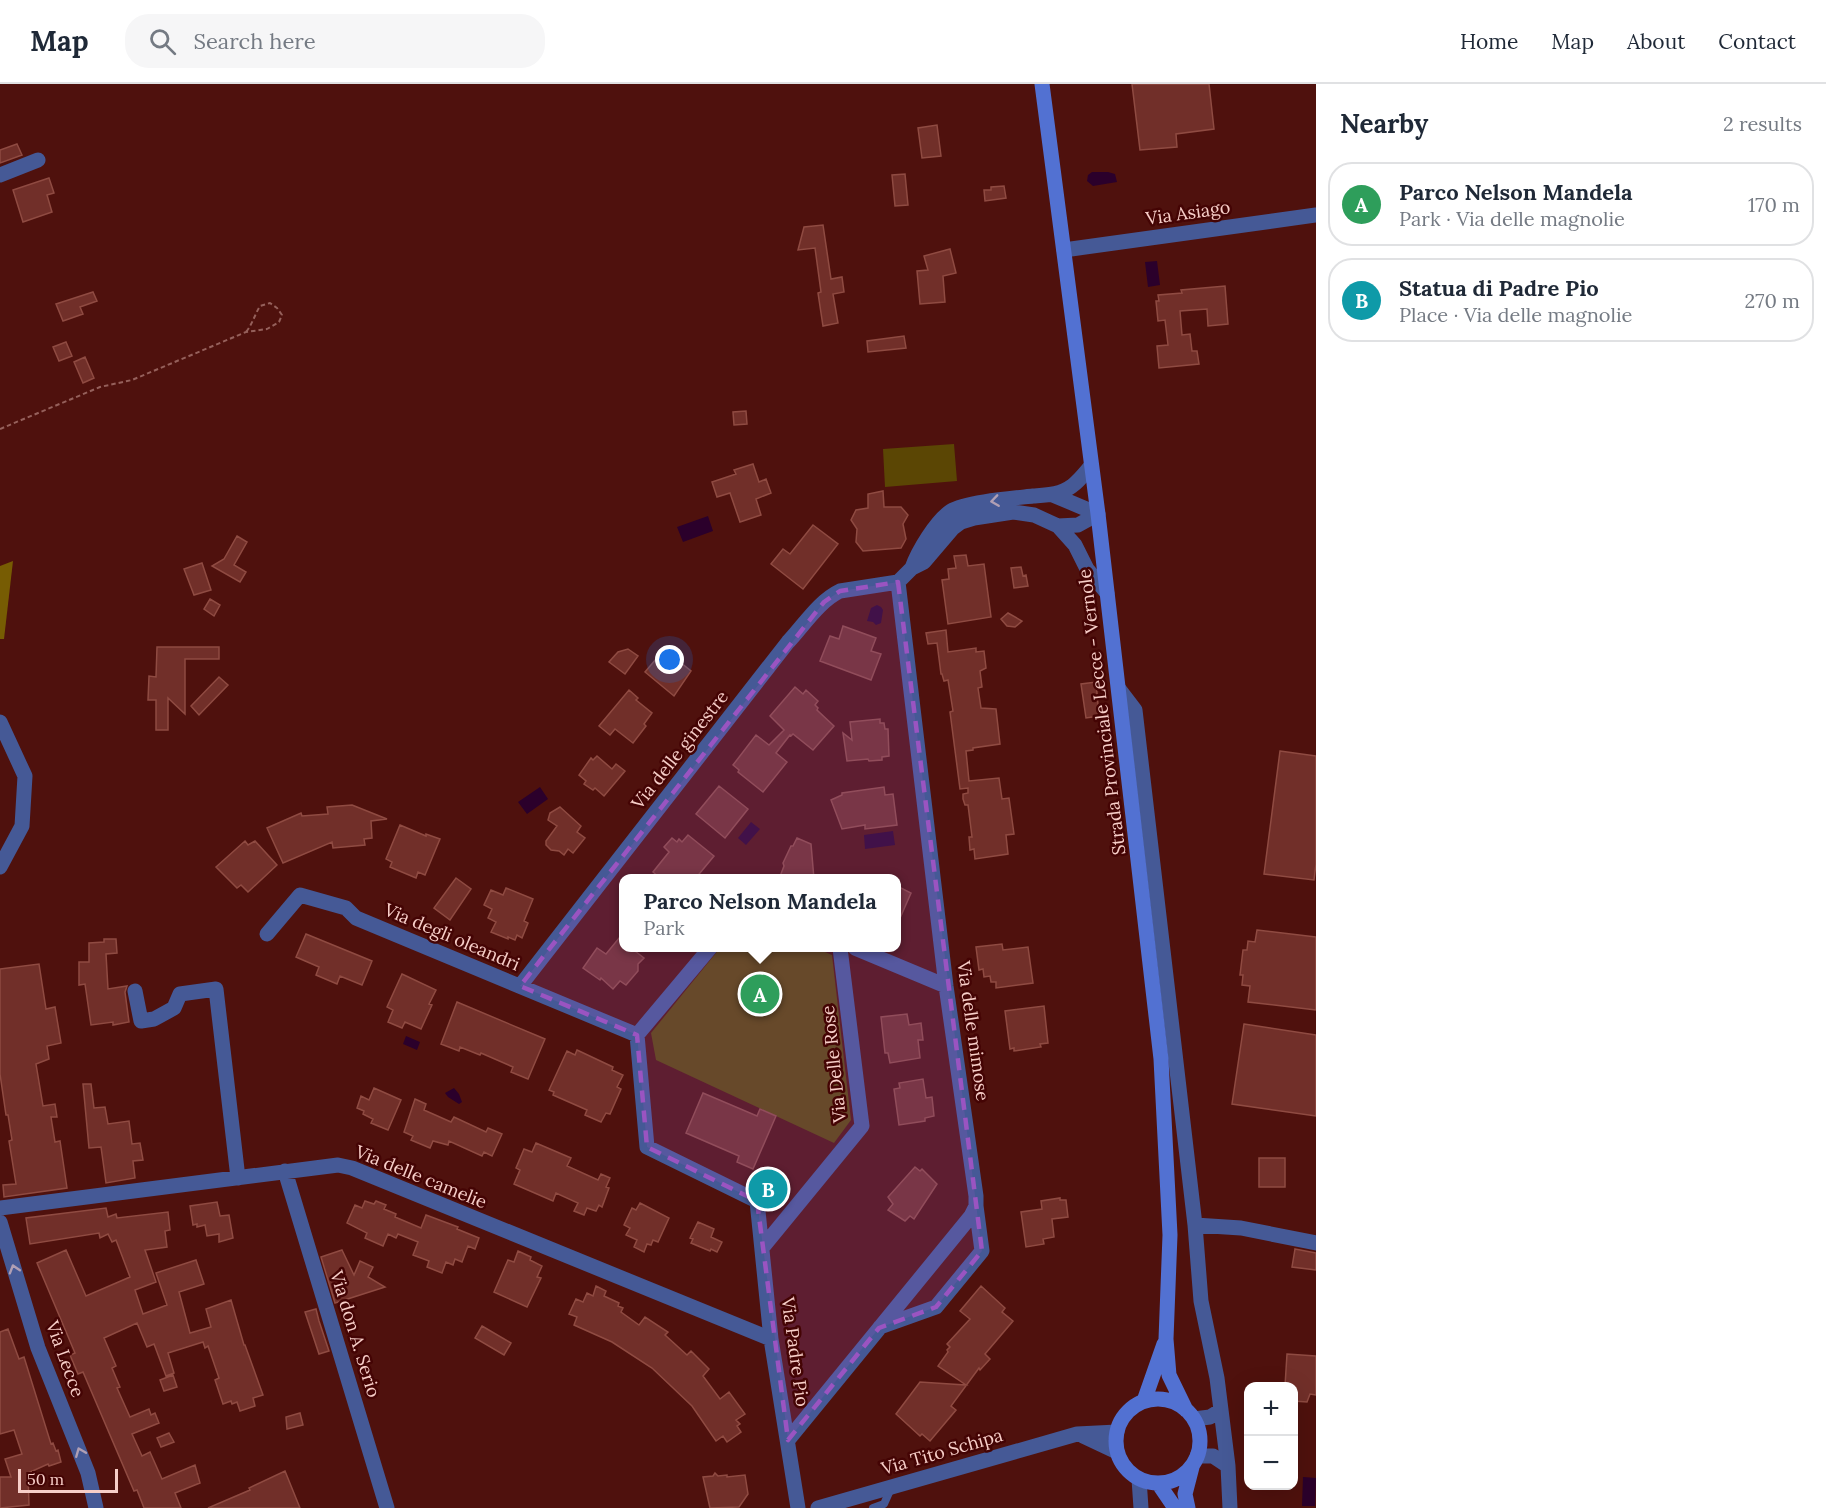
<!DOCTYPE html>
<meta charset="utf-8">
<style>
:root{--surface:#fff;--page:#f6f6f7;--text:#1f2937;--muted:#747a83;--line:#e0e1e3;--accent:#367281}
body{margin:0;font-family:Lora,serif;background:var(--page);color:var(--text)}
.controls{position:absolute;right:18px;bottom:18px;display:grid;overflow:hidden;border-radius:12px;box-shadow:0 6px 24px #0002}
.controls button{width:54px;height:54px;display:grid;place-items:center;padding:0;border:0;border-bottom:2px solid var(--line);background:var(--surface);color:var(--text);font:30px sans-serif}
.scale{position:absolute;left:18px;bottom:15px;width:100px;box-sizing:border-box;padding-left:6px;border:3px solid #f7cec8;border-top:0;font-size:16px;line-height:21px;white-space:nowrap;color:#f7cec8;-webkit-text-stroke:4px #440404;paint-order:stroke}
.you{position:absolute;left:670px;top:576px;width:21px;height:21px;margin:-15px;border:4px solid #fff;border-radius:50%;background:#1a73e8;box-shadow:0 0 0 9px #1a73e833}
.badge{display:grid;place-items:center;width:39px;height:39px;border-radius:50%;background:var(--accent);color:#fff;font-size:20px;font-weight:700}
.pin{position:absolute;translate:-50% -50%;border:3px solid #fff;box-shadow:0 2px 6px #0006}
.popup{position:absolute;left:619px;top:790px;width:282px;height:78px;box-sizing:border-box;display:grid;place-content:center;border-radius:12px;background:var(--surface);filter:drop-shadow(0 2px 4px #0005);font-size:20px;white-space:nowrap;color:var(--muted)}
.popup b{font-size:22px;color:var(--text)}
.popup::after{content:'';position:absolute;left:50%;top:100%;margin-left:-12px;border:12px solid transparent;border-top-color:var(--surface)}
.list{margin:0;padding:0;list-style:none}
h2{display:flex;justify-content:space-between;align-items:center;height:78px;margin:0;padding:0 24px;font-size:26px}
h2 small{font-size:20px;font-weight:400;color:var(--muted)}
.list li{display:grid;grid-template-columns:39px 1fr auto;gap:18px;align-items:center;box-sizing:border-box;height:84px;margin:0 12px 12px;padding:0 12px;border:2px solid var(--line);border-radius:24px}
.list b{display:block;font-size:22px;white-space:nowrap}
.list p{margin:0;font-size:20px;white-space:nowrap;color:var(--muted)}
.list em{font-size:20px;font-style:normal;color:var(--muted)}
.icon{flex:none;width:33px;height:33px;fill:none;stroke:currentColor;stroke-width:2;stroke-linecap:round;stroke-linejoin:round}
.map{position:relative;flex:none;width:1316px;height:1424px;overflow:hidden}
header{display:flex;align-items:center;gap:36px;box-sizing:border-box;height:84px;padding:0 30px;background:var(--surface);border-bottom:2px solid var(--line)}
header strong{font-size:28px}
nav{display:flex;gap:33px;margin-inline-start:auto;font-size:21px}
.search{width:420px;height:54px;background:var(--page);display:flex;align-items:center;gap:15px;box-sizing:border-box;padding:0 21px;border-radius:24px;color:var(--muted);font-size:22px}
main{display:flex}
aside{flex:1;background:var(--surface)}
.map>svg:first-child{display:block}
.green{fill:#5b4604}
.forest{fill:#775c03}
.water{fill:#2b002b}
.building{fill:#712f29;stroke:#8f4b42;stroke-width:1.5}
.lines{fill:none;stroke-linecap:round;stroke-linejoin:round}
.path{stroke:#95605b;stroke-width:2;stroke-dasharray:4.5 3;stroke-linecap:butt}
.service{stroke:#455996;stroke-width:8}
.minor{stroke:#455996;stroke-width:15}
.secondary{stroke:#5271d2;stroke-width:15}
.oneway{stroke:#b09fb4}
.marked{fill:#9a54c1;fill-opacity:0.2;stroke:#9a54c1;stroke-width:4.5;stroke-dasharray:12 8;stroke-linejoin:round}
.labels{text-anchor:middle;stroke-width:5;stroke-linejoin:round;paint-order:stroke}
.street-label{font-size:18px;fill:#f7cec8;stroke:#440404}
</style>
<header>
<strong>Map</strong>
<div class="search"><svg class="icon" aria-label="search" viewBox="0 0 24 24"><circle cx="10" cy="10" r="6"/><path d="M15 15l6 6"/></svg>Search here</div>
<nav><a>Home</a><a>Map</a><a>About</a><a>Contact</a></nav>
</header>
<main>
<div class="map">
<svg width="1316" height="1424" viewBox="0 0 1316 1424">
<rect width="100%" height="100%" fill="#4f110d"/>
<path class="green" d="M954,360l3,37 -72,6 -2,-38z
M720,864h96l16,7 19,165 -17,23 -178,-83 -5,-27z"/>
<path class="forest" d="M13,477l-9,78h-4v-73z"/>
<path class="water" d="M1092,88h16l7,2 2,8 -24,4 -6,-5 1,-6z
M1157,177l3,24 -12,2 -3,-25z
M708,432l5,15 -30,11 -6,-15z
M877,521l4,2 2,3 -2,13 -5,2 -3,-3 -6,-1 4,-13z
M540,703l8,12 -21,15 -9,-12z
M751,738l9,7 -14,16 -8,-7z
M893,747l2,14 -30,4 -1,-14z
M406,952l14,6 -3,8 -14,-6z
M454,1004l5,6 3,8 -3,2 -11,-7 -3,-4z
M1303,1393l13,1 -1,28h-13z"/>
<path class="building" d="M1132,0h77l5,45 -38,5 1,13 -37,3z
M937,41l4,31 -19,2 -4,-30z
M17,60l5,11 -22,8v-13z
M905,90l3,31 -13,1 -3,-31z
M49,94l5,15 -7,2 5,17 -29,10 -10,-32z
M1004,102l2,12 -21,3 -1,-11h7v-3z
M823,141l8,54 11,-2 2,15 -11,2 5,29 -15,3 -5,-33 3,-1 -6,-44 -17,2 6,-23z
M950,165l6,24 -13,3 2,26 -25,2 -3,-33 11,-1 -4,-14z
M1225,202l3,38 -20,2 -1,-17 -27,2 2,24 8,-1 2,17h5l2,13 -40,4 -2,-22 11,-1 -3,-25 -7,1 -2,-20h3l-1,-6 24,-2 -1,-3z
M93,208l4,9 -17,6 3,7 -20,7 -7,-17z
M904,252l2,12 -38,4 -1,-11z
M66,258l6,14 -13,5 -6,-14z
M85,273l9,21 -11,5 -9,-21z
M746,327l1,13 -13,1 -1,-13z
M753,380l6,18 7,-3 5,14 -15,6 5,16 -21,7 -10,-29 -13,4 -5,-15 24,-8 -2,-4z
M883,407l1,16h17l7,8 -5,9 3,15 -5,9 -38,3 -7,-9 1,-13 -6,-9 5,-10 12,-2v-14z
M813,441l25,19 -35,45 -32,-25 12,-15 7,5z
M237,452l10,6 -13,23 12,7 -6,10 -28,-16 12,-7z
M966,471l2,11 16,-2 7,53 -43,7 -6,-44 7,-1 -1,-10 8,-1 -2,-12z
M202,479l9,27 -17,5 -10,-26z
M1021,483l2,9 3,-1 2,11 -14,2 -3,-20z
M210,515l10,6 -6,11 -10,-7z
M1008,529l14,8 -7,6 -8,-1 -6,-7z
M843,542l33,12 -5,13 10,3 -10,26 -51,-19 10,-25 9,3z
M946,546l2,22 28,-4v4l8,-1 2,17 -6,3 2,16 -4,1 3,20 15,1 4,35 -27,4v2l-7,1 3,30 30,-3 3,21 7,-1 5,36 -8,1 2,19 -33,5 -1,-10 -4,1 -1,-13h3l-4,-32h-3l-2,-6v-5l5,-1v-5l-8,1 -10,-77 3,-1 -5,-31 -4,1 -2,-7h-1l-4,-31 -9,1 -2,-11z
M157,563h62v12h-34v55l-17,-16v32h-12v-30h-8l1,-24 7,1z
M628,565l10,7 -13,18 -16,-12 9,-10z
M662,568l11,9 2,-3 16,13 -17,25 -29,-24z
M219,593l9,8 -29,30 -8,-9z
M1096,598l3,34 -13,2 -5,-34z
M795,603l8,7 3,-4 12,11 -3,4 3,3 -1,2 17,16 -21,24 -20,-16 -2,2 -1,-1 -14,18 11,9 -24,30 -25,-20 1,-2 -6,-5 23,-30 13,10 15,-15 -14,-14z
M629,606l9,8 -2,2 16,13 -8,11 2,2 -13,17 -18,-14 -5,6 -11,-9z
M880,635v4h4l1,6h3l1,27 -7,1v3l-13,1 -1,-2 -21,2 -4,-28 9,7 -2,-18z
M1280,667l36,5v108l-2,16 -50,-6z
M597,672l15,13 4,-5 9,7 -21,25 -9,-8 -2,2 -9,-6 2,-3 -7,-6 12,-17 2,2z
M719,702l29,23 -23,29 -29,-24z
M884,703l1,8 8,-1 4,31 -32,4v-4l-23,4 -11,-29 11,-5v-2z
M352,721l35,14 -16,2 1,17 -8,1 1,6 -32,3 -1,-6 -49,21 -16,-35 34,-15 1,3 26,-2 -1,-7z
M560,723l21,19 -4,6 8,6 -12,15 -5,-4 -4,6 -5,-4 -8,-1 -5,-5v-4l11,-15 -9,-6 2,-7z
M400,741l26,11v-2l14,5 -15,36 -7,-3 -2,6 -26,-11 2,-5 -6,-3z
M688,751l26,21 -19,23h-34l-8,-7 16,-20 -5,-5 8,-9 5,4 2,-3 3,3z
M797,754l14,6 3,35h-35l5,-13 -1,-3 8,-17h2z
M245,757l3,4 7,-4 22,24 -29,27 -7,-7 -4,3 -21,-21z
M456,794l15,11 -21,31 -16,-12z
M897,802l14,7 -14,32z
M506,804l27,11 -9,22 4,2 -6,15 -5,-3 -2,5 -7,-3v2l-17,-7 5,-10 -8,-4 4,-9 -8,-4 7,-15 12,5z
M1257,846l59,7v73l-68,-8 2,-16 -8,-1 1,-10h-3l3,-25h4l1,-9 7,1z
M624,848v16h7l13,10 -6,6v7l-12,14 -6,-4 -7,8 -12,-11 -1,2 -17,-12 14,-20 9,6z
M306,850l66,27 -10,24 -22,-9 -3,8 -21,-9 3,-8 -23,-10z
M104,855h12l1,14 -11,1 2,35 19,-3 -2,6 4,30 -16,3v-3l-22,3 -6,-41 -6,1v-23h10v-19l15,-1z
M1002,860l1,6 25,-3 5,36 -37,5v-6h-5l-1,-6 -6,1 -1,-8 -4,1 -3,-23z
M39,880l7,45 9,-2 6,36 -14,3 2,13 -13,5 7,42 12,-2 2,13h-6l4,25 5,-1 7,47 -63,9 -1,-12 13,-1 -7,-43 3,-1 -4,-25h-2l-6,-41v-105z
M402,890l34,16 -7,14 3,1 -11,24 -16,-7 -3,6 -14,-6 5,-12 -6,-3z
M457,918l88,37 -17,40 -17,-7 2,-5 -32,-14 -1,2 -20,-8 -1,4 -18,-7z
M1044,922l4,37 -8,1 1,3 -27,4v-3l-4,1 -5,-38z
M907,930l2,11 12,-2 2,17h-5l2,18 -30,5 -2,-10h-3l-4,-36z
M1244,940l72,11v81l-84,-12z
M577,966l36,17 -1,3 11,5 -6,12 4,2 -11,25 -4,-1 -5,9 -16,-7 2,-5 -34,-15 1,-3 -5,-2 18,-39 8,4z
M923,995l3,19 6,-1 2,19 -9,2v3l-26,4 -5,-36 6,-1 -1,-5z
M83,1000h8l3,24 11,-1 3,17 21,-3 3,23 8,-1 3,17 -10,1 2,17 -29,5 -5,-36 -12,1z
M374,1004l27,12 -13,30 -17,-7 2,-4 -10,-5 1,-3 -7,-3 4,-12 8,4z
M703,1009l54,23 3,-7 16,7 -23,53 -16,-7 2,-6 -53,-23z
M415,1015l11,5 -2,6 27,12 3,-5 32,15 2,-4 14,6 -10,22 -8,-4 -2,4 -33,-15 -1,4 -15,-4 -3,7 -19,-8 2,-4 -9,-4z
M536,1059l35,15 -4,8 31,14 3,-6 9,4 -4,9 3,1 -7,19 -3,-2 -3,6 -9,-3 -3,7 -10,-4 4,-8 -22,-10 -3,8 -39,-17 6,-14 -4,-2 8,-19 8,3z
M1259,1074h26v29h-26z
M915,1083l5,4 2,-2 15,15 -23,35 -4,-3 -5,5 -17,-11 5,-6 -5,-7z
M1060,1114v2h6l2,17 -16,2 2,18 -11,2 1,5 -18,3 -5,-35 21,-3 -1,-8z
M365,1117l9,3 2,-3 10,4 -2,4 12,5 -1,3 26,11 5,-13 32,12 -1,2 22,9 -4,11 -7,-3 -6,16 -7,-3 -2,6 -7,-3 -4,11 -15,-6 2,-6 -16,-6 5,-13 -20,-8 -2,4 -8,-4 -5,12 -18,-8 2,-5 -20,-10 8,-18 7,3z
M217,1118l3,14 9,-1 4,23 -14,4v-8l-12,2 -2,-11 -8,2v-3l-4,1 -3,-19z
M640,1119l29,15 -11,24 -5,-2 -2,5 -4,-1 -3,8 -10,-5 3,-7 -11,-5 4,-7 -6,-3 8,-17 4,2z
M106,1124l2,9 8,-3 1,4 51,-6 2,18 -5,1 2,16 -22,3 11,32 -21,8 8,24 24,-9 -11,-32 40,-13 8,24 -25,8 11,41 21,-6 -5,-18 25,-9 13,45h1l18,50 -10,3 2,8 -15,5 -3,-9 -5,2 -1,-3 -8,3 -8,-24 4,-2 -11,-32 -3,2 -2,-6 -35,11 6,20 -8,3 -12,-32 -7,3 -10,-24 -33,15 12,28 -4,2 8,19 -3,1 13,29 19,-8 2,6 4,-2 4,10 -27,11 10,22 8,-4 12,27 33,-14 5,18 -25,10 6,15h-37l-7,-18 -3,1 -51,-119 -5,2 -8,-19 5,-2 -38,-90 29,-13 20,46 44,-19 -14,-37 -4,2 -4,-8 -8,4 -1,-5 -69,11 -4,-26z
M698,1138l16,7 -3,8 11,5 -5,10 -6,-3 -1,2 -19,-8 2,-4 -3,-1z
M1295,1165l21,4v17l-24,-3z
M342,1166l12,25 6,-14 13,6 -5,10 17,10 -50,16 -14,-46z
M518,1167l13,6 -1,3 12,6 -5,11 4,1 -14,29 -33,-15 14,-32 6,2z
M596,1202l10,5 -2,5 15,7 -1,3 5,2 -2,4 18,13 6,-8 23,15 -3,3 22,20 4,-4 18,18 -6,7 17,23 9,-7 16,22 -9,6 4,4 -3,2 4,6 -14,10 -4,-6 -7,5 -24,-35 -40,-38 -40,-26 -38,-17 3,-8 -8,-3 7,-15 7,3 4,-9 6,3z
M981,1202l24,22 -3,4 11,9 -28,33 5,5 -10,11 -1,-2 -28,38 5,4 -26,31 -8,-7 -2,2 -24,-22 24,-32 46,3 -28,-19 10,-14 -1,-2 3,-3 -3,-3 23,-25 -10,-8z
M316,1225l3,12 10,30 -10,3 -14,-42z
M482,1242l29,17 -7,12 -29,-17z
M8,1245l11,30 5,-2 27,87 2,-1 3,8 2,-1 3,12 -12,4 -1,-2 -20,9 1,32 -29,3v-31h11l-6,-18 17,-5 -8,-24 -14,4v-102z
M1287,1270l29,2v39l-6,-1 -3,8 -14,-1v-15h-8z
M173,1291l4,12 -13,4 -4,-11z
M300,1329l3,12 -16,4 -1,-12z
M169,1349l5,9 -13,5 -4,-9z
M285,1387l15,37h-92l42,-18 -1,-2z
M715,1389l3,3 9,-1v2l18,-2 3,19 -9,13 -29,1 -7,-31 10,-1z"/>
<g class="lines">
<path class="path" d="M0,345l100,-42 32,-7 114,-48 21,-3 12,-7 3,-7 -5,-7 -7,-5 -10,3c-5,8 -7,17 -14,26"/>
<path class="service" d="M873,1424l11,-4 8,-18"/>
<path class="minor" d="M0,91l38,-15
M1064,166l252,-35
M1053,411l45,19
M1058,442l20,-1 20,-11
M912,484c6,-17 24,-47 39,-57 14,-9 64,-13 82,-15 13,-1 27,-1 39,-10 7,-5 13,-13 19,-20
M898,498l14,-14 12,-6 29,-34 8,-6 13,-4 39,-6 21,3 24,11 17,19 12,24 20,24
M1119,605l16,21 60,515 46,3 75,15
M0,638l25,54 -3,50 -22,41
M267,850l33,-39 46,13 10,10 281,117
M710,864l-73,87 10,112 110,54 14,138 27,169
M855,864l91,38
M520,902l268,-344c16,-17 31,-41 52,-51l58,-9
M135,907l6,30 13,-2 20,-11 6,-14 36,-5 22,189
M285,1087l102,337
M0,1124l338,-43 14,3 419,171
M0,1138l38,126 50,125 8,35
M1195,1141l6,76 16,77 11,88 2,42
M762,1164l100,-122 -22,-178
M880,1243l56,-20 46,-56 -6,-45
M1194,1335l16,-2 11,-7
M1083,1352l34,16
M788,1356l183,-224 5,-10v-10l-30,-210 -48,-404
M1197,1372h16l15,10
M1139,1395l2,29
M818,1424l259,-74 40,-2"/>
<path class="secondary" d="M1042,0l56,430 63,545 9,176 -4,104 3,36 17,35
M1116 1357a42 42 0 1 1 84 0a42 42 0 1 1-84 0Z
M1144,1317l20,-57
M1158,1399l17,25
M1188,1424l-3,-14 7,-27"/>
</g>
<defs><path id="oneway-chevron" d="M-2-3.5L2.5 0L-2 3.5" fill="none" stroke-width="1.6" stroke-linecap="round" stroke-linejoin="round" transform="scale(1.5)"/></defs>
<g class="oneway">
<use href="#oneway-chevron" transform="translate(995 417) rotate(172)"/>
<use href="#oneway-chevron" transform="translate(14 1185) rotate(-107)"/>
<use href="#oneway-chevron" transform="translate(80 1368) rotate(-112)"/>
</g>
<path class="marked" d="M898,498l84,669 -46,56 -57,21 -91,112 -31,-239 -110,-54 -10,-112 -117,-49 304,-384 16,-11z"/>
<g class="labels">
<g class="street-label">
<text transform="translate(1188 129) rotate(-8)" y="6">Via Asiago</text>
<text transform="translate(1102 628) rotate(-97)" y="6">Strada Provinciale Lecce - Vernole</text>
<text transform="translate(680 666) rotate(-52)" y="6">Via delle ginestre</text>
<text transform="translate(452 853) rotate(23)" y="6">Via degli oleandri</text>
<text transform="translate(973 947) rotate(82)" y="6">Via delle mimose</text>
<text transform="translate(834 980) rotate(-96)" y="6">Via Delle Rose</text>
<text transform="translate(421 1093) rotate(22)" y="6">Via delle camelie</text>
<text transform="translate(355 1250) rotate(73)" y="6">Via don A. Serio</text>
<text transform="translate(795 1268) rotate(82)" y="6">Via Padre Pio</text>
<text transform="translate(65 1275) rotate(70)" y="6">Via Lecce</text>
<text transform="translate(942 1368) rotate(-16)" y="6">Via Tito Schipa</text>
</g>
</g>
</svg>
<div class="controls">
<button>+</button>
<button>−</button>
</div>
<div class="scale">50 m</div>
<div class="you"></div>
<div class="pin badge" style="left:760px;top:910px;background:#2e9e5b">A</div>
<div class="popup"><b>Parco Nelson Mandela</b>Park</div>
<div class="pin badge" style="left:768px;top:1105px;background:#0f9aa8">B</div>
</div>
<aside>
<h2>Nearby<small>2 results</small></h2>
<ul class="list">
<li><span class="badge" style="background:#2e9e5b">A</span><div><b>Parco Nelson Mandela</b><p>Park · Via delle magnolie</p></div><em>170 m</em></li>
<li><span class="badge" style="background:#0f9aa8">B</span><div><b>Statua di Padre Pio</b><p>Place · Via delle magnolie</p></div><em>270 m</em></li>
</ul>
</aside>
</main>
